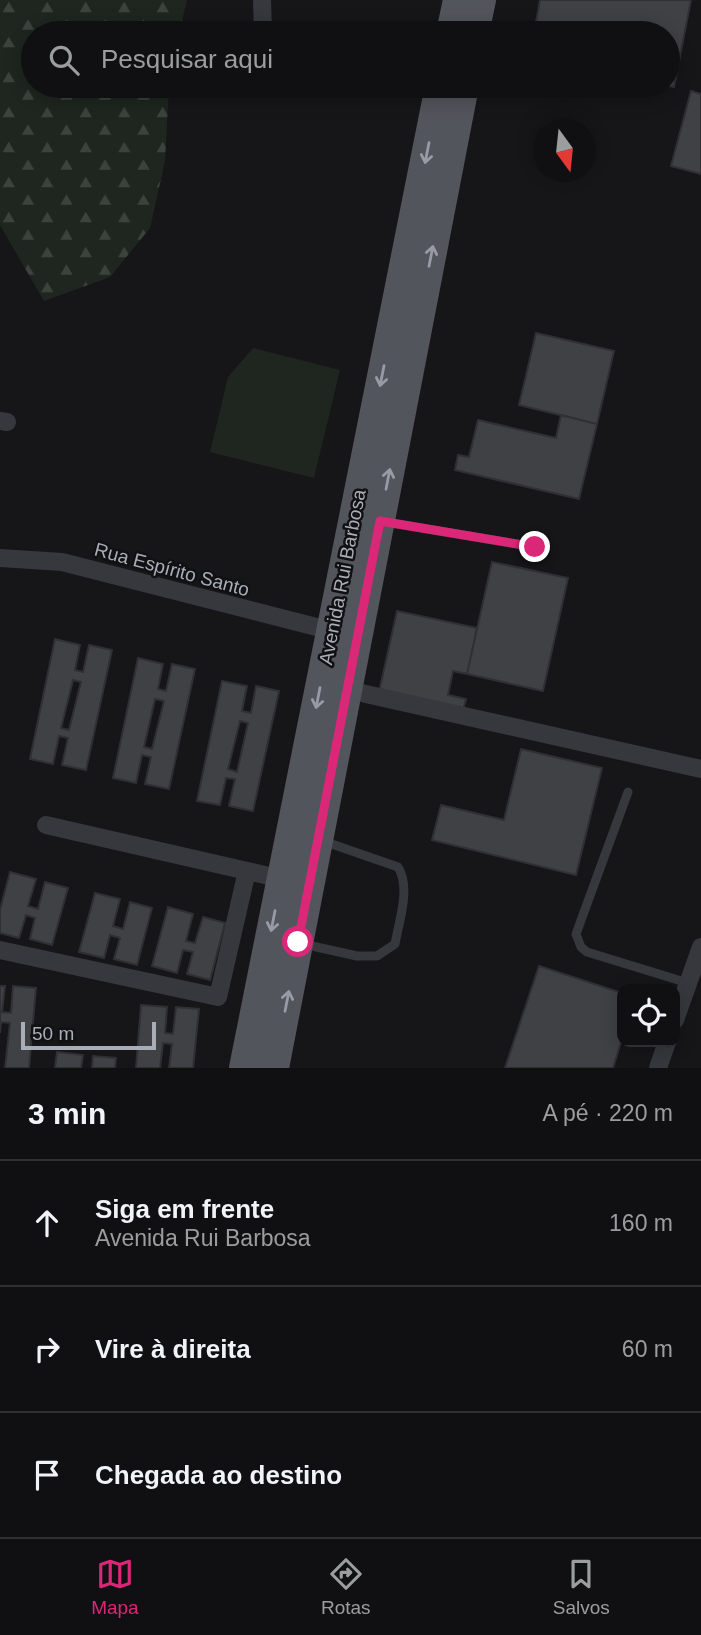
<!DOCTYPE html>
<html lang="pt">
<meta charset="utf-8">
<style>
:root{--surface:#101012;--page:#19191b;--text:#f1f3f6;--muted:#9c9d9f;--line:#303032;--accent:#db2777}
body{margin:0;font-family:Helvetica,sans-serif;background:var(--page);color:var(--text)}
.controls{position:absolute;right:21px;bottom:21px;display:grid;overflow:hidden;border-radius:14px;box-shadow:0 4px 18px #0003}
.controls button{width:63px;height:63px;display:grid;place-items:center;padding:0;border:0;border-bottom:2px solid var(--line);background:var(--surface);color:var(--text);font:35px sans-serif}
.compass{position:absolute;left:533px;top:119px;width:63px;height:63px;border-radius:50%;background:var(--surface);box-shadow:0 4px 18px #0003;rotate:165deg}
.scale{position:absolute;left:21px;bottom:18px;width:135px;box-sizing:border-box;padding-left:7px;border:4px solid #a8adb8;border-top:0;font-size:19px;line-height:24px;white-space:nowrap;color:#a8adb8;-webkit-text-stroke:5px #111113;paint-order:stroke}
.stop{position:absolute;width:21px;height:21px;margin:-16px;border:5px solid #db2777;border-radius:50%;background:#fff}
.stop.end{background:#db2777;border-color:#fff;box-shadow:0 2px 7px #0008}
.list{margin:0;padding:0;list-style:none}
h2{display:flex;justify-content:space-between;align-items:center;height:91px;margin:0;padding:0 28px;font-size:30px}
h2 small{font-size:23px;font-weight:400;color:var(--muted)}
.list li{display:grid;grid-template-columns:46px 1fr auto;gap:21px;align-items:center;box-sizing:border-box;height:126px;padding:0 28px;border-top:2px solid var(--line)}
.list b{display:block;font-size:26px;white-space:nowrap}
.list p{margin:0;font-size:23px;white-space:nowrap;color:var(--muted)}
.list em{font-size:23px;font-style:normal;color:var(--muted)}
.icon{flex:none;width:38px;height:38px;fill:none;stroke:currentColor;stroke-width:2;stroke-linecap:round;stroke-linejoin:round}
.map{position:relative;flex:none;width:701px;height:1068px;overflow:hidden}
.search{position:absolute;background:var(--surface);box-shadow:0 4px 18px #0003;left:21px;right:21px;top:21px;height:77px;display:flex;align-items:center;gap:18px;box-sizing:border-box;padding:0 24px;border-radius:38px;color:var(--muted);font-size:26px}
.sheet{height:469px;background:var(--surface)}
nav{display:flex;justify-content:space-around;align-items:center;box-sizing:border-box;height:98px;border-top:2px solid var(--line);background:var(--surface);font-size:19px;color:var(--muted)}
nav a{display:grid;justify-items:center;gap:4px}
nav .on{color:var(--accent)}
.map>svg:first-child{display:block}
.forest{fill:url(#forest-firs)}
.garden{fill:#1e261f}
.building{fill:#404145;stroke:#303034;stroke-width:2;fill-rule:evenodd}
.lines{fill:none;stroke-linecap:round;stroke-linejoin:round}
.service{stroke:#37383d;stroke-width:9}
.minor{stroke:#37383d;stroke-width:18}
.primary{stroke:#53555c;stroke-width:30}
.oneway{stroke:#979ba6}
.route{stroke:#db2777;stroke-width:9}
.labels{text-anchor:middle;stroke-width:5;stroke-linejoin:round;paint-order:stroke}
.street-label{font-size:19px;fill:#a8adb8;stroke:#111113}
</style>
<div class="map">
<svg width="701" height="1068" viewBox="0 0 701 1068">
<defs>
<pattern id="forest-firs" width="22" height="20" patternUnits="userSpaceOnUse" patternTransform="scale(1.75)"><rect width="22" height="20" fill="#1e261f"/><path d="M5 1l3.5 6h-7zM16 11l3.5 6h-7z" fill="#3c433d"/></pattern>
</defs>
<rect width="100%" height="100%" fill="#161618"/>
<path class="forest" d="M0,0h187l-8,33h-146v53h136l-4,75 -15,67 -40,49 -66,24 -44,-76z"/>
<path class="garden" d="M253,348l87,22 -26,108 -104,-26 18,-75z"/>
<path class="building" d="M540,0h151l-17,87 -6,-1v-53h-134z
M691,91l10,3v80l-30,-8z
M536,333l78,18 -17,73 -78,-19z
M561,415l36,9 -18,75 -124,-29 3,-15 11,2 9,-37 78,18z
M492,562l76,16 -25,113 -76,-17z
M397,611l80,17 -10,46 -14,-3 -5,24 18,4 -3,11 -84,-18z
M55,639l25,6 -5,25 8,2 6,-27 23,5 -26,120 -24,-5 6,-27 -9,-2 -6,28 -23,-5zM73,680l8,2 -12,48 -8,-2z
M138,658l25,6 -5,25 8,2 6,-27 23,5 -26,120 -24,-5 6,-27 -9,-2 -6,28 -23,-5zM155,699l9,2 -12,48 -8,-2z
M222,681l25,5 -5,25 9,2 5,-27 23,5 -26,120 -24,-5 6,-27 -9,-1 -6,27 -23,-4zM240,721l8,2 -11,49 -9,-3z
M521,749l81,19 -26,107 -144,-35 9,-35 63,15z
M10,872l26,7 -8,27 10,3 7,-27 23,6 -16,57 -22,-6 5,-21 -9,-3 -7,23 -19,-5v-23z
M95,893l25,6 -7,27 10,3 7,-27 22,6 -15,57 -23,-6 6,-21 -10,-3 -6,23 -25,-6z
M168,907l25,7 -7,27 9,2 8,-26 22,6 -15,57 -23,-6 6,-22 -10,-2 -6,23 -25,-7z
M539,966l83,27v46l-9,29h-108z
M0,986h5l-3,26 9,1 2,-27 23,2 -7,80h-24l5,-45 -9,-1 -1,11z
M141,1005l26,2 -2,26 8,1 3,-27 23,2 -6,59h-24l3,-24 -9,-1 -3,25h-24z
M57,1052l26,3 -2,13h-26z
M93,1056l23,2 -1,10h-23z"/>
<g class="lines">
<path class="service" d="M385,522l150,25
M628,792l-52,142 5,13 6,5 101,31
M303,944l54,12h20l18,-12c4,-23 16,-56 3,-77l-75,-26"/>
<path class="minor" d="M262,0l1,32
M0,421l7,1
M0,558l62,4 270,69
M348,690l353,79
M46,825l236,54
M0,950l218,47 29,-126
M675,1020l26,-73
M658,1068l9,-26"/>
<path class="primary" d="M451,33l7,-33
M474,33l7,-33
M244,1068l196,-982
M274,1068l190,-982"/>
</g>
<defs><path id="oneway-shaft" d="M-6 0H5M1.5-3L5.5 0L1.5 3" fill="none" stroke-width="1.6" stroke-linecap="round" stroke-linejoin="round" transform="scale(1.75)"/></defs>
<g class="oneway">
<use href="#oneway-shaft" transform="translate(427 153) rotate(101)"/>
<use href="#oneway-shaft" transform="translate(431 256) rotate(-79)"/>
<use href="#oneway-shaft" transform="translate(382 376) rotate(101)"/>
<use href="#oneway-shaft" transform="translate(388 479) rotate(-79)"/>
<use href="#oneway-shaft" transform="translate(318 698) rotate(101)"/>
<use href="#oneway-shaft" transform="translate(273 921) rotate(101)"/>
<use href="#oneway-shaft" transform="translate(287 1001) rotate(-79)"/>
</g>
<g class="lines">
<path class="route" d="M298,942l82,-421 155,26"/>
</g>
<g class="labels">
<g class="street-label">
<text transform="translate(172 569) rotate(15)" y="7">Rua Espírito Santo</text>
<text transform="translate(342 577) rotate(-79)" y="7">Avenida Rui Barbosa</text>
</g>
</g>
</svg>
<div class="controls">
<button><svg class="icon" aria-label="locate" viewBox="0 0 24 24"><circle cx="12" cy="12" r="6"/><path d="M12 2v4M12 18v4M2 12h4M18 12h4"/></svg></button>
</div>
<svg class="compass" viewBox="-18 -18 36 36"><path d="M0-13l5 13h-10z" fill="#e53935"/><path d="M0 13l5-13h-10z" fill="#9c9d9f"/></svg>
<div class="scale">50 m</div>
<div class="stop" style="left:298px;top:942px"></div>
<div class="stop end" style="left:535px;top:547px"></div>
<div class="search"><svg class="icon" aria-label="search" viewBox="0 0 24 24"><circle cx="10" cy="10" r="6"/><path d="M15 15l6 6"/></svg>Pesquisar aqui</div>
</div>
<section class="sheet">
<h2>3 min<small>A pé · 220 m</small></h2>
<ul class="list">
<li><svg class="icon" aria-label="ahead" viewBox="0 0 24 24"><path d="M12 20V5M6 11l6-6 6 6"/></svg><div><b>Siga em frente</b><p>Avenida Rui Barbosa</p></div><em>160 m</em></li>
<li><svg class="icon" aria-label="right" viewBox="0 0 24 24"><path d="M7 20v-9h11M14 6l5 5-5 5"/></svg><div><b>Vire à direita</b></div><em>60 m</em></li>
<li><svg class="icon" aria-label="arrive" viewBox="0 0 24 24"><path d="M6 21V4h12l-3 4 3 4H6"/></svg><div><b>Chegada ao destino</b></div></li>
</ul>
</section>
<nav>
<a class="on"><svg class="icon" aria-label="map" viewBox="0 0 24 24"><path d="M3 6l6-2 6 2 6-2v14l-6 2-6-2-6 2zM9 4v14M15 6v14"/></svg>Mapa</a>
<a><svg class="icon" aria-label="directions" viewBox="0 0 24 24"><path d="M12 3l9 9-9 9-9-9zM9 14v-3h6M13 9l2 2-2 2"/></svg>Rotas</a>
<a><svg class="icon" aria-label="saved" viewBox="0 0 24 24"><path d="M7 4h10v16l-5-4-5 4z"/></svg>Salvos</a>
</nav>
